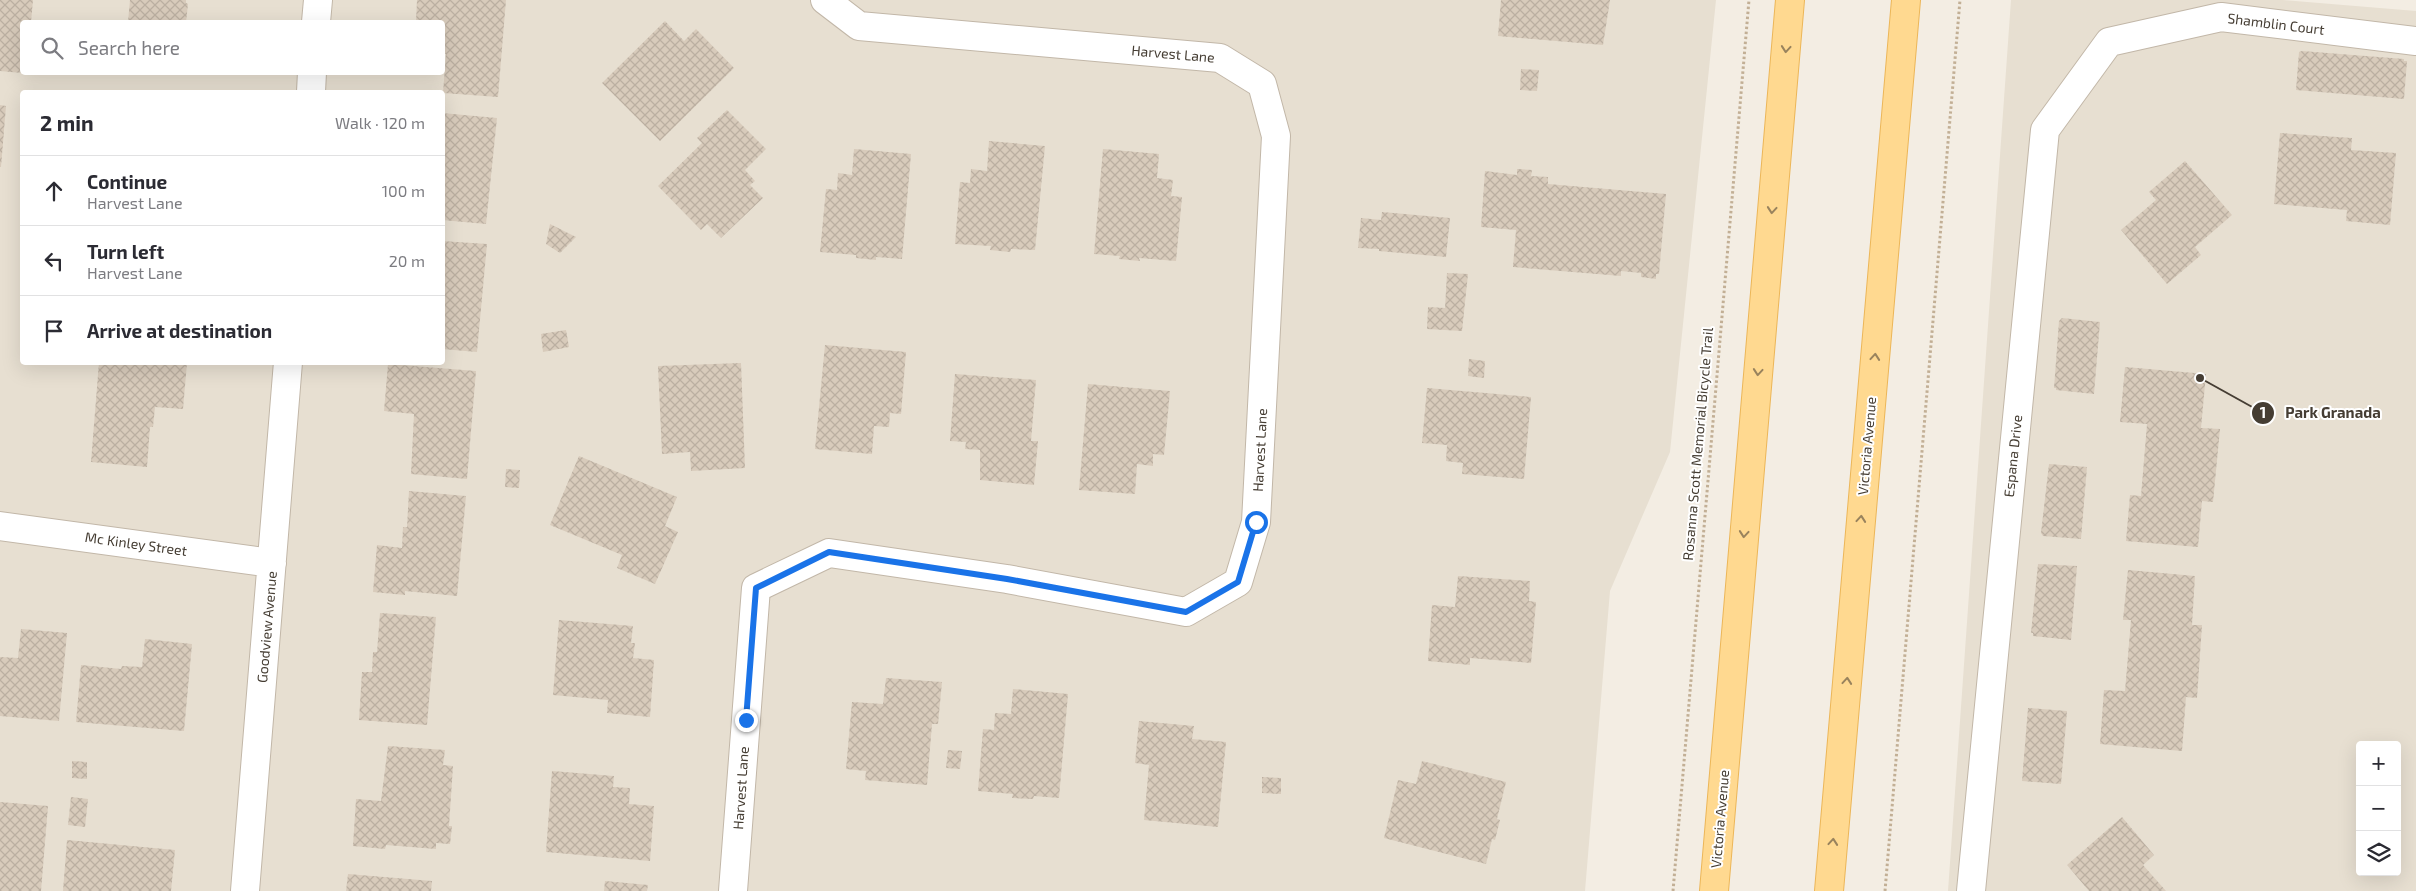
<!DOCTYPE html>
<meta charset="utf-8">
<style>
:root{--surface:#fff;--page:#f2f2f3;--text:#2b2b33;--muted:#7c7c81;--line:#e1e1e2}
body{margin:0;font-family:"Exo 2",sans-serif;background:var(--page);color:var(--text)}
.controls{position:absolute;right:15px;bottom:15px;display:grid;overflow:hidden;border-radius:5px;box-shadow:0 5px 20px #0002}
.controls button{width:45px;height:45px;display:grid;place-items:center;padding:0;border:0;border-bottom:1px solid var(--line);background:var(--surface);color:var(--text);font:25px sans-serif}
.stop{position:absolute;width:15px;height:15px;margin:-11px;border:4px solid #1a73e8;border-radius:50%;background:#fff}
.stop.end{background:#1a73e8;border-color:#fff;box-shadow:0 1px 5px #0008}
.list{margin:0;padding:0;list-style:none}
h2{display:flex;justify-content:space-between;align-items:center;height:65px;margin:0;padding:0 20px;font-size:21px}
h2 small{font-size:16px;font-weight:400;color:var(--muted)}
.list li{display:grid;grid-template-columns:32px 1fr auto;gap:15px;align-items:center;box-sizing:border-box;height:70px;padding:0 20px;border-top:1px solid var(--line)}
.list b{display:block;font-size:19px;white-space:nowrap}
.list p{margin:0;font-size:16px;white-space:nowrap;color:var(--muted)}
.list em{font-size:16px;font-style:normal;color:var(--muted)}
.icon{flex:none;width:28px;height:28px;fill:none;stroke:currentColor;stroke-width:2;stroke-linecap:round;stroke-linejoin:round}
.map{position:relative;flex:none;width:2416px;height:891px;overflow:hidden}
.search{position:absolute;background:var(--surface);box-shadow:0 5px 20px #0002;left:20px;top:20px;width:425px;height:55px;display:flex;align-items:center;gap:12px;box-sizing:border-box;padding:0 18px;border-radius:5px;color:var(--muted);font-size:19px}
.panel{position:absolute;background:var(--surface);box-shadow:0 5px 20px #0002;left:20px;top:90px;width:425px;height:275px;border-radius:5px}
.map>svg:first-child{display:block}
.residential{fill:#e7dfd1;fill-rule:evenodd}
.building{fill:url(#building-cross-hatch)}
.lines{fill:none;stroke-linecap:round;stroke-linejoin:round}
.minor-casing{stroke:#c2b7a8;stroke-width:30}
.major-casing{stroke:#ecb658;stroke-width:30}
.path{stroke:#c2af95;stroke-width:3;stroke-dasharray:2.5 2.5;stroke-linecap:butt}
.minor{stroke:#fff;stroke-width:28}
.major{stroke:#ffd990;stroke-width:28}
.oneway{stroke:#99835d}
.route{stroke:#1a73e8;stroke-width:6}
.labels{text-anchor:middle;stroke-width:4;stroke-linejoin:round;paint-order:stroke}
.street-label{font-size:14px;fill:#453d33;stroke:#fff}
.leader{fill:none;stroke:#453d33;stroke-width:2}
.callout-dot{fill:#453d33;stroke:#fff;stroke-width:2}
.mark-label{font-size:15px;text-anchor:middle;font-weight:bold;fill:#fff}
.callout-label{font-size:15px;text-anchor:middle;font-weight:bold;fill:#453d33;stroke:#fff;stroke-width:4;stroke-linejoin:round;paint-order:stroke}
</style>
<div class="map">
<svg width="2416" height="891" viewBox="0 0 2416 891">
<defs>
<pattern id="building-cross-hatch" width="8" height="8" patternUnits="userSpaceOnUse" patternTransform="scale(1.25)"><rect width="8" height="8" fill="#d8cbbb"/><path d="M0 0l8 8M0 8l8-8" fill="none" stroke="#bbafa1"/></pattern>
</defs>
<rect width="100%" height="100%" fill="#f3ede3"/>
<path class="residential" d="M0,0h1716l-46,452 -60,139 -25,300h-1585zM22,22h420v50h-420zM22,92h420v270h-420z
M2011,0h272l133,11v880h-468zM2360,745h37v127h-37z"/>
<path class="building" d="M0,0h33l-2,22h-9v51l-22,-2z
M130,0h56v3l2,1 -2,18h-58z
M417,0h89l-8,97 -55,-4 3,-39h-3l2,-21h-3v-11h-26z
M1501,0h109l-7,45 -105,-9z
M665,21l19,20 12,-12 38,39 -74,73 -58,-58z
M2302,51l102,8v2h3l-3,38 -108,-9 3,-38z
M1521,69l18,1 -2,21 -17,-1z
M0,105l6,1 -5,61h-1z
M727,110l39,39 -21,21 10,11 -5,4 13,13 -42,40 -14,-14 -6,6 -43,-44 44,-43 -5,-5z
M442,113l55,5 -11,106 -44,-4z
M2280,133l72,5 -1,12 45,3 -6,72 -44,-4 1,-11 -73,-6z
M989,141l56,5 -10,104 -24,-1 -1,3 -20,-2 1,-4 -36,-2 5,-62 10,1 1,-14 16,2z
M854,149l57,5 -9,105 -26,-2v3l-20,-2v-3l-36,-3 6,-63 11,1 1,-17 14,2z
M1103,149l56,5 -2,24 16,2 -2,16 11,1 -6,64 -37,-3 1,3 -21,-2 1,-3 -26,-2z
M2185,161l47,54 -37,32 6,8 -34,29 -46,-54 35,-30 -7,-8z
M1517,169l15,1 -1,6 17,1v7l118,10 -7,80h-3v5l-15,-2v-4l-20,-2v5l-108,-9 3,-37 -35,-3 4,-56 32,4z
M1382,212l68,6 -4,39 -67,-6v-2l-21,-1 3,-30 20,2z
M550,224l26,13 -16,16 -14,-9z
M442,241l45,3 -10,108 -35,-3z
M1447,273l21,1 -6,57 -35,-2 1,-22 17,1z
M2062,318l38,4 -6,72 -38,-4v-2h-2l5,-67z
M566,330l3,17 -26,5 -2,-18z
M825,345l81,7 -5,62 -11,-1 -1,14 -15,-1 -2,28 -57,-5z
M1469,359l16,2 -1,17 -16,-2z
M99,362l88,1 -4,46 -28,-2 -2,20h-3l-3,40 -56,-5z
M741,363l4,105 -54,3 -1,-19 -28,2 -4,-88z
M388,364l88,7 -9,108 -56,-5 3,-60 -30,-3z
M2125,367l81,7 -5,54 19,1 -7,73 -11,-1 -4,46 -72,-6 4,-46 11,1 6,-72 -27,-2z
M955,374l81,6 -5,61h7l-4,44 -54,-5v-30l-15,-1 1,-7 -16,-1z
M1088,384l82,7 -6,64 -11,-1v12l-16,-2 -2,30 -56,-4z
M1427,388l104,9 -7,82 -62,-5 1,-11 -17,-2 1,-16 -25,-2z
M579,456l98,41 -12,29 13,6 -23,52 -38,-16 5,-13 -72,-30z
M2049,464l38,3 -6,72 -38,-3 -2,-3z
M506,469l14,1 -1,18 -14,-1z
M409,491l57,5 -9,100 -52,-5v4l-32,-3 4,-47 25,3 1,-21h4z
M2038,564l39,2 -6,74 -38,-4v-3h-2z
M2128,570l67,6 -3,49h10l-5,73 -11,-1 -4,54 -82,-7 4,-54 21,1 6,-71h-8z
M1458,576l72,5 -1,20 7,1 -5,61 -61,-5v7l-42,-4 4,-56 23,2z
M380,613l56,4 -9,108 -68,-5 3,-48h10l1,-20h4z
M559,620l74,6 -2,17h4l-2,15 21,2 -4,57 -43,-4 1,-13 -55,-5z
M21,629l46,4 -8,88 -59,-5v-59l18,1z
M145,639l47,5 -8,87 -108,-9 5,-57 40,4 1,-3 20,1z
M886,678l56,4 -4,42h-6l-5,61 -62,-5 1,-9 -20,-2 6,-67 31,2z
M1013,689l55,5 -9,104 -25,-2 -1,3 -21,-1 1,-4 -35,-3 5,-62 11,1 1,-17 16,1z
M2028,708l39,3 -6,73 -39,-3z
M1139,721l55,5 -2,13 34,3 -8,85 -74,-7 5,-55 -14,-2z
M388,746l57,4 -2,15 10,1 -4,60h3l-2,18 -14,-1v6l-50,-4 -1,4 -32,-3 3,-47 25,2z
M948,750l14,1 -2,18 -14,-1z
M72,761l15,1v17l-15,-1z
M1422,761l84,21 -9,37 3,1 -5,20 -3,-1 -6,25 -102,-26 14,-58 18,4z
M552,771l62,5 -1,11 17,1 -1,16 25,2 -4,55 -104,-9z
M1262,777l19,1v16l-19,-1z
M71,797l17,2 -3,28 -17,-2z
M0,802l48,4 -7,85h-41z
M2122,817l32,38 -11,10 23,26h-77l-22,-26z
M67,840l108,10 -4,41h-108z
M348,874l84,7 -1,10h-85z
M605,881l43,4 -1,6h-43z"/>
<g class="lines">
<defs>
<path id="minor" d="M316,22l2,-22
M311,92l1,-20
M0,526l272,37
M245,891l43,-529
M733,891l23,-303 73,-35 178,26 179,33 52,-30 18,-60 20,-386 -14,-52 -42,-26 -361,-32 -34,-26
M1971,891l74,-761 64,-88 112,-25 195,24"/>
<path id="major" d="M1714,891l76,-891
M1829,891l77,-891"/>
</defs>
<use href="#minor" class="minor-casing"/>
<use href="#major" class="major-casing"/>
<path class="path" d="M1673,891l76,-891
M1885,891l75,-891"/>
<use href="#minor" class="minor"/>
<use href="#major" class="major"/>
</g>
<defs><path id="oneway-chevron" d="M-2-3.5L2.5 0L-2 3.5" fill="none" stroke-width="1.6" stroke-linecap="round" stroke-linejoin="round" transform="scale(1.25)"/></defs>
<g class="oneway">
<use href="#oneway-chevron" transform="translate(1786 49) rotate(95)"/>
<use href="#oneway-chevron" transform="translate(1772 210) rotate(95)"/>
<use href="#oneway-chevron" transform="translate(1875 357) rotate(-85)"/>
<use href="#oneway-chevron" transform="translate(1758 372) rotate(95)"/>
<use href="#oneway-chevron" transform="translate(1861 519) rotate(-85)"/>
<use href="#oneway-chevron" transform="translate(1744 534) rotate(95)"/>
<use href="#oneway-chevron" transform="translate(1847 681) rotate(-85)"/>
<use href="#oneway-chevron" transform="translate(1833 842) rotate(-85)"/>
</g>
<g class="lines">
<path class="route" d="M746,720l10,-132 73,-36 178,27 179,33 52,-30 18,-60"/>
</g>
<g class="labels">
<g class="street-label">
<text transform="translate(2276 24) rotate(7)" y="5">Shamblin Court</text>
<text transform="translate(1173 54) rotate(5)" y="5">Harvest Lane</text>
<text transform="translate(1698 444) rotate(-85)" y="5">Rosanna Scott Memorial Bicycle Trail</text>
<text transform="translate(1867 446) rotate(-85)" y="5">Victoria Avenue</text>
<text transform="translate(1260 450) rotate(-87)" y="5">Harvest Lane</text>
<text transform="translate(2013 456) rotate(-84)" y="5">Espana Drive</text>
<text transform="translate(136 544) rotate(8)" y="5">Mc Kinley Street</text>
<text transform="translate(267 627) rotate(-85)" y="5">Goodview Avenue</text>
<text transform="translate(741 788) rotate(-86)" y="5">Harvest Lane</text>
<text transform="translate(1720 819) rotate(-85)" y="5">Victoria Avenue</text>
</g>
</g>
<path class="leader" d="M2200 378L2263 413"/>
<g class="callout-dot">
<circle cx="2200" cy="378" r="5"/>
<circle cx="2263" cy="413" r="12"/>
</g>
<g class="mark-label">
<text x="2263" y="418">1</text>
</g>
<g class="callout-label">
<text x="2333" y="418">Park Granada</text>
</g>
</svg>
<div class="controls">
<button>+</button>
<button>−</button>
<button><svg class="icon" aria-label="layers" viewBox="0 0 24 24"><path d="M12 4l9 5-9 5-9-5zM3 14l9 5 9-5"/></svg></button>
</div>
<div class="stop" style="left:1256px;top:522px"></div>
<div class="stop end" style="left:746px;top:720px"></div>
<div class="search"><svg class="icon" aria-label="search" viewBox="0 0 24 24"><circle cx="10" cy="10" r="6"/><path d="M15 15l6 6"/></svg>Search here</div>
<section class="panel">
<h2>2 min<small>Walk · 120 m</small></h2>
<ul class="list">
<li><svg class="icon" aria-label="ahead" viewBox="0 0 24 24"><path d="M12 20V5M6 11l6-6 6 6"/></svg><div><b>Continue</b><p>Harvest Lane</p></div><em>100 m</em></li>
<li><svg class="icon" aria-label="left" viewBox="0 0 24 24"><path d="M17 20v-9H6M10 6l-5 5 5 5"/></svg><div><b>Turn left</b><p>Harvest Lane</p></div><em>20 m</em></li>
<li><svg class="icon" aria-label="arrive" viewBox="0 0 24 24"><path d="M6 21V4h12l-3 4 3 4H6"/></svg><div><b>Arrive at destination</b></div></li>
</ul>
</section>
</div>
